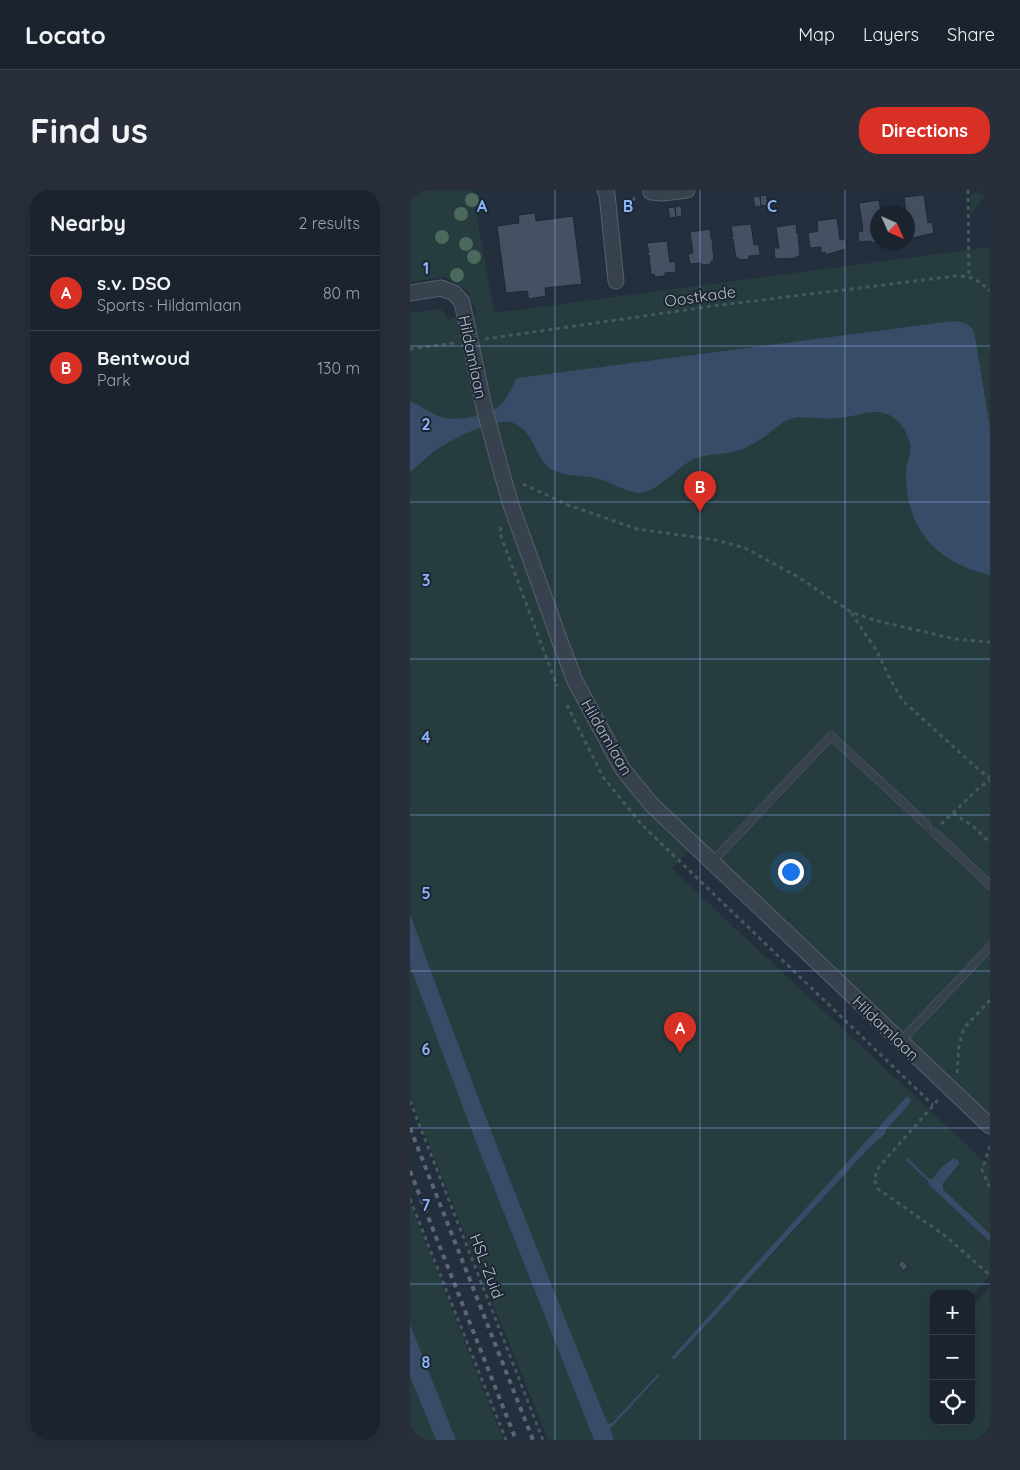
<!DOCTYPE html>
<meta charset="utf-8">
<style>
:root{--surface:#1b232e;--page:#282f3a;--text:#f1f3f6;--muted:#a0a4aa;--line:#39404a;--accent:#d93025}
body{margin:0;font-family:Quicksand,sans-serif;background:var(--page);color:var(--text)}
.controls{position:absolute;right:15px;bottom:15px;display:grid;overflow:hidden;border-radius:10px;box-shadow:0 5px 20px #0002}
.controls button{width:45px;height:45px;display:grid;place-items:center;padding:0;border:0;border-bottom:1px solid var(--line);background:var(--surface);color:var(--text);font:25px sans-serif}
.compass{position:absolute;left:460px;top:15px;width:45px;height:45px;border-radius:50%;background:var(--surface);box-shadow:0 5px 20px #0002;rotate:135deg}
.you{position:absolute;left:380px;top:681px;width:18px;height:18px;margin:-12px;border:4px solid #fff;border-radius:50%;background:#1a73e8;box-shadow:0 0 0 8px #1a73e833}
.badge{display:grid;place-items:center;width:32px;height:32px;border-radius:50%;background:var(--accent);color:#fff;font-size:16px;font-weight:700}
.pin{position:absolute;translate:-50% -41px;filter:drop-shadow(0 1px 2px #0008)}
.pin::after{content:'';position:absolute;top:26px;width:18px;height:15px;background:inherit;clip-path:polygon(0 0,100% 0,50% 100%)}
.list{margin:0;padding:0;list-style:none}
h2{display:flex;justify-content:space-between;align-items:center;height:65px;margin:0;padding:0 20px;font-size:21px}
h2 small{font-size:16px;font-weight:400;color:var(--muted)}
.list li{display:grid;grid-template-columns:32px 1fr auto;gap:15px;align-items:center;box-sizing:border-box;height:75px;padding:0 20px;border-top:1px solid var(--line)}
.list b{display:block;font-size:19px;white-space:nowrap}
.list p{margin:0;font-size:16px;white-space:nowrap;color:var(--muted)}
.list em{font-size:16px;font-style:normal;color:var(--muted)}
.icon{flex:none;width:28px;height:28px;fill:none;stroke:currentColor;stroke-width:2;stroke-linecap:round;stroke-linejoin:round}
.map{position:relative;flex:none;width:580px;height:1250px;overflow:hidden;border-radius:20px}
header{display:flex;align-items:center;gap:30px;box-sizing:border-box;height:70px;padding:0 25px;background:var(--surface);border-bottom:1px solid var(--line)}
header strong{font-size:24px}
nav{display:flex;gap:28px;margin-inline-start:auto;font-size:18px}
.intro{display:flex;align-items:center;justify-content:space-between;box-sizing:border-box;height:120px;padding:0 30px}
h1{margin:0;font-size:35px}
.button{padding:12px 22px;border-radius:20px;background:var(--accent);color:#fff;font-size:18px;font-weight:700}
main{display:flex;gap:30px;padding:0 30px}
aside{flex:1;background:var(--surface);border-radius:20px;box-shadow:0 5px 20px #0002}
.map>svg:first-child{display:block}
.green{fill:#263c3f;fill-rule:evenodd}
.water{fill:#394c67}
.building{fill:#455162;stroke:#1f2835}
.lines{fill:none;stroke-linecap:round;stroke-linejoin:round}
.lane-casing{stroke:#565f6c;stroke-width:9}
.street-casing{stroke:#565f6c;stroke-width:17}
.path{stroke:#44595c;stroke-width:3;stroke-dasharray:4 4;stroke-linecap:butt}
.lane{stroke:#38414e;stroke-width:8}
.street{stroke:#38414e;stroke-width:15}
.rail{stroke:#5a6575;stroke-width:4;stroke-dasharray:5 5;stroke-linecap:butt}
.tree{fill:#4b6a5d}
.grid{fill:none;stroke:#8ab4f8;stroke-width:1;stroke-opacity:0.55}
.labels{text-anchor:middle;stroke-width:4;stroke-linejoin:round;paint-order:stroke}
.street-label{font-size:16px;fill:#b4bcc9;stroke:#1d2633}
.grid-label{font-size:16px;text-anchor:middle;font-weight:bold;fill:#8ab4f8;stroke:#1d2633;stroke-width:4;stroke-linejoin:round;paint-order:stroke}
</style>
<header>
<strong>Locato</strong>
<nav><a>Map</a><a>Layers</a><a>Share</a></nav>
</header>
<div class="intro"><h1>Find us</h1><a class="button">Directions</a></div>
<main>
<aside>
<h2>Nearby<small>2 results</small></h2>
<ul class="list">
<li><span class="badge">A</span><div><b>s.v. DSO</b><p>Sports · Hildamlaan</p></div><em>80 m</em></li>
<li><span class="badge">B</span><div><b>Bentwoud</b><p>Park</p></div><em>130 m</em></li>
</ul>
</aside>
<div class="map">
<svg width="580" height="1250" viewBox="0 0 580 1250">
<rect width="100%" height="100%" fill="#242f3e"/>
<path class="green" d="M0,0h62l22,123 496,-66v867l-71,-63 -220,-212 -27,30 314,294 4,-9v80l-47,-45v-6l4,-7 7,-18 -12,9 -10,12h-2l-2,5 62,58v34l-19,21v-3h-37v127h37v-121l4,3 15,-16v153h-376l-4,-11 50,-54h-3l-45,48 -3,1 -3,-2 -75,-187 -75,-194 23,109 115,290h-46l-138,-343v-784l30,-4 6,6 1,4 29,-4 -1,-7 -8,-18 -22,-13 -35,5zM496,907l-21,37 -17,15 -106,117 70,-86z
M569,0h11v5c-9,3 -14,12 -19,20v-20z
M0,1013l93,237h-47l-46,-116z
M0,1187l26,63h-26z"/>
<path class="water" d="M543,131c9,1 15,2 21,10l16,97v147c-54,-13 -84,-45 -84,-102 0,-9 6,-21 4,-30 -3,-11 -11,-25 -23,-29 -18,-6 -30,3 -48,4 -14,1 -28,0 -42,-1 -19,4 -28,20 -45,27 -6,4 -14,7 -21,8 -13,3 -26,2 -37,7 -17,8 -37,34 -55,34 -13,-1 -26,-10 -39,-14 -15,-4 -35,-2 -49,-10 -12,-7 -16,-27 -25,-37 -4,-4 -11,-9 -16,-10 -18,-3 -58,17 -74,28 -9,6 -16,15 -26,22v-71c10,5 21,12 31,16 15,5 45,-1 57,-10 9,-7 14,-20 19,-29z
M0,724c62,171 128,340 197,508l2,2 3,-1 45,-48h3l-50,54 4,11h-20l-115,-290 -69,-184z
M496,907l4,1 1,4 -25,28 -1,4 -17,15 -193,210h-3l-1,-1z
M498,968l21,21h3l10,-12 12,-9 4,2 1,4 -16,19v6l47,45v8l-61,-57 -1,-4 -22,-21z
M0,1134l46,116h-20l-26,-63z"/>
<path class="building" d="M356,5l2,10 -7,1 -1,-10z
M514,5l4,28 4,-1 2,11 -22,5v-3l-4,-1v-22h-2l-2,-15z
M350,6l1,10 -6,1 -2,-10z
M469,10l2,12h-3v30l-7,1v-2l-12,1 -1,-10 5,-1 -4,-28z
M271,16l1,10 -6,1 -1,-10z
M265,17l1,10 -6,1 -2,-10z
M125,23l1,8 37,-5 9,68 -37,4 1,8 -17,3 -2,-8 -21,2 -9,-67 22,-3 -1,-8z
M427,28l3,22 5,-1 1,10 -21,6v-3l-4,1v-6l-11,1 -2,-15 10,-2 -1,-10z
M341,34l3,21h5l1,10 -11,1v3l-10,1v-2h-3l-3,-19h-2v-2h2l-2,-11z
M386,34l1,10h2v2h-1l2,20h-3v2l-22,1 -1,-11h5l-3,-21z
M300,39l1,10h2l1,2h-2l2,20h-3v3l-10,1v-2l-11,1 -2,-10 5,-1 -3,-21z
M257,51l3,21 5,-1 1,11 -11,1v3l-10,1 -1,-3 -3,1 -2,-20 -2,1v-3h2l-2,-10z
M492,1070l6,6 -4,5 -6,-6z"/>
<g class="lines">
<defs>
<path id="lane" d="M524,642l56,53
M302,672l119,-126 96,89
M490,852l90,-95"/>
<path id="street" d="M195,0l2,4 9,87
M242,0l-1,2 12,1 24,-3
M0,103l31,-5 13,5 8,9 22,105 18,67 9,31 50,139 14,37 47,87 29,36 339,322"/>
</defs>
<use href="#lane" class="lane-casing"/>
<use href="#street" class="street-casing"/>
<path class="path" d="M558,0l1,86
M214,13l13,-5
M75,149l228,-33 243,-30c17,0 22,4 34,15
M0,159l44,-6
M113,294l45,21 69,24 79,11 29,8 53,29 53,35 23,8 81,19 35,3
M91,337l-1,7 57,152
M441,423l26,38 14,30 12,20 76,69 11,8
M157,515l36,72 39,48 291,280
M543,623l21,14 16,16
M531,634l39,-37 10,-7
M547,883l2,-28 5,-17 26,-28
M528,910l-59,67 -5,12 4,10 66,46 46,40
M0,911l133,339
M580,956l-8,24 8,18
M0,1009l96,241"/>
<use href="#lane" class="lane"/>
<use href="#street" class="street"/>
<path class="rail" d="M0,938l123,312
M0,981l106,269"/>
</g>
<g class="tree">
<circle cx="62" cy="10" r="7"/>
<circle cx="51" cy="24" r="7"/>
<circle cx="32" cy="47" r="7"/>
<circle cx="56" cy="54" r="7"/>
<circle cx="64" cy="67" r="7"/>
<circle cx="47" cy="85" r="7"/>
</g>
<path class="grid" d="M145,0v1250M290,0v1250M435,0v1250M0,156h580M0,312h580M0,469h580M0,625h580M0,781h580M0,938h580M0,1094h580"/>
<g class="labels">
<g class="street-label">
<text transform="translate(290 106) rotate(-8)" y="6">Oostkade</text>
<text transform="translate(63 167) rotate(78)" y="6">Hildamlaan</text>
<text transform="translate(197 547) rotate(60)" y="6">Hildamlaan</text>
<text transform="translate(476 838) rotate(44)" y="6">Hildamlaan</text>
<text transform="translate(77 1076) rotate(69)" y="6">HSL-Zuid</text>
</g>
</g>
<g class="grid-label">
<text x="72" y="22">A</text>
<text x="218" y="22">B</text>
<text x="362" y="22">C</text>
<text x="16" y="84">1</text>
<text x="16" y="240">2</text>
<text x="16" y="396">3</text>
<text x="16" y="553">4</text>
<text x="16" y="709">5</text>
<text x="16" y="865">6</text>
<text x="16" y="1021">7</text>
<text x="16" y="1178">8</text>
</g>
</svg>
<div class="controls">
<button>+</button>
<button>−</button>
<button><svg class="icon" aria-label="locate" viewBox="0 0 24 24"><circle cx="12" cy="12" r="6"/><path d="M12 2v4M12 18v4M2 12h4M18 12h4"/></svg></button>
</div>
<svg class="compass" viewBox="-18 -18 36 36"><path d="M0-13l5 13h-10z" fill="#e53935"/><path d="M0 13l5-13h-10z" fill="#a0a4aa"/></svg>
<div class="you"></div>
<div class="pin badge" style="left:270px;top:863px">A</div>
<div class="pin badge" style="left:290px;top:322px">B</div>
</div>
</main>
